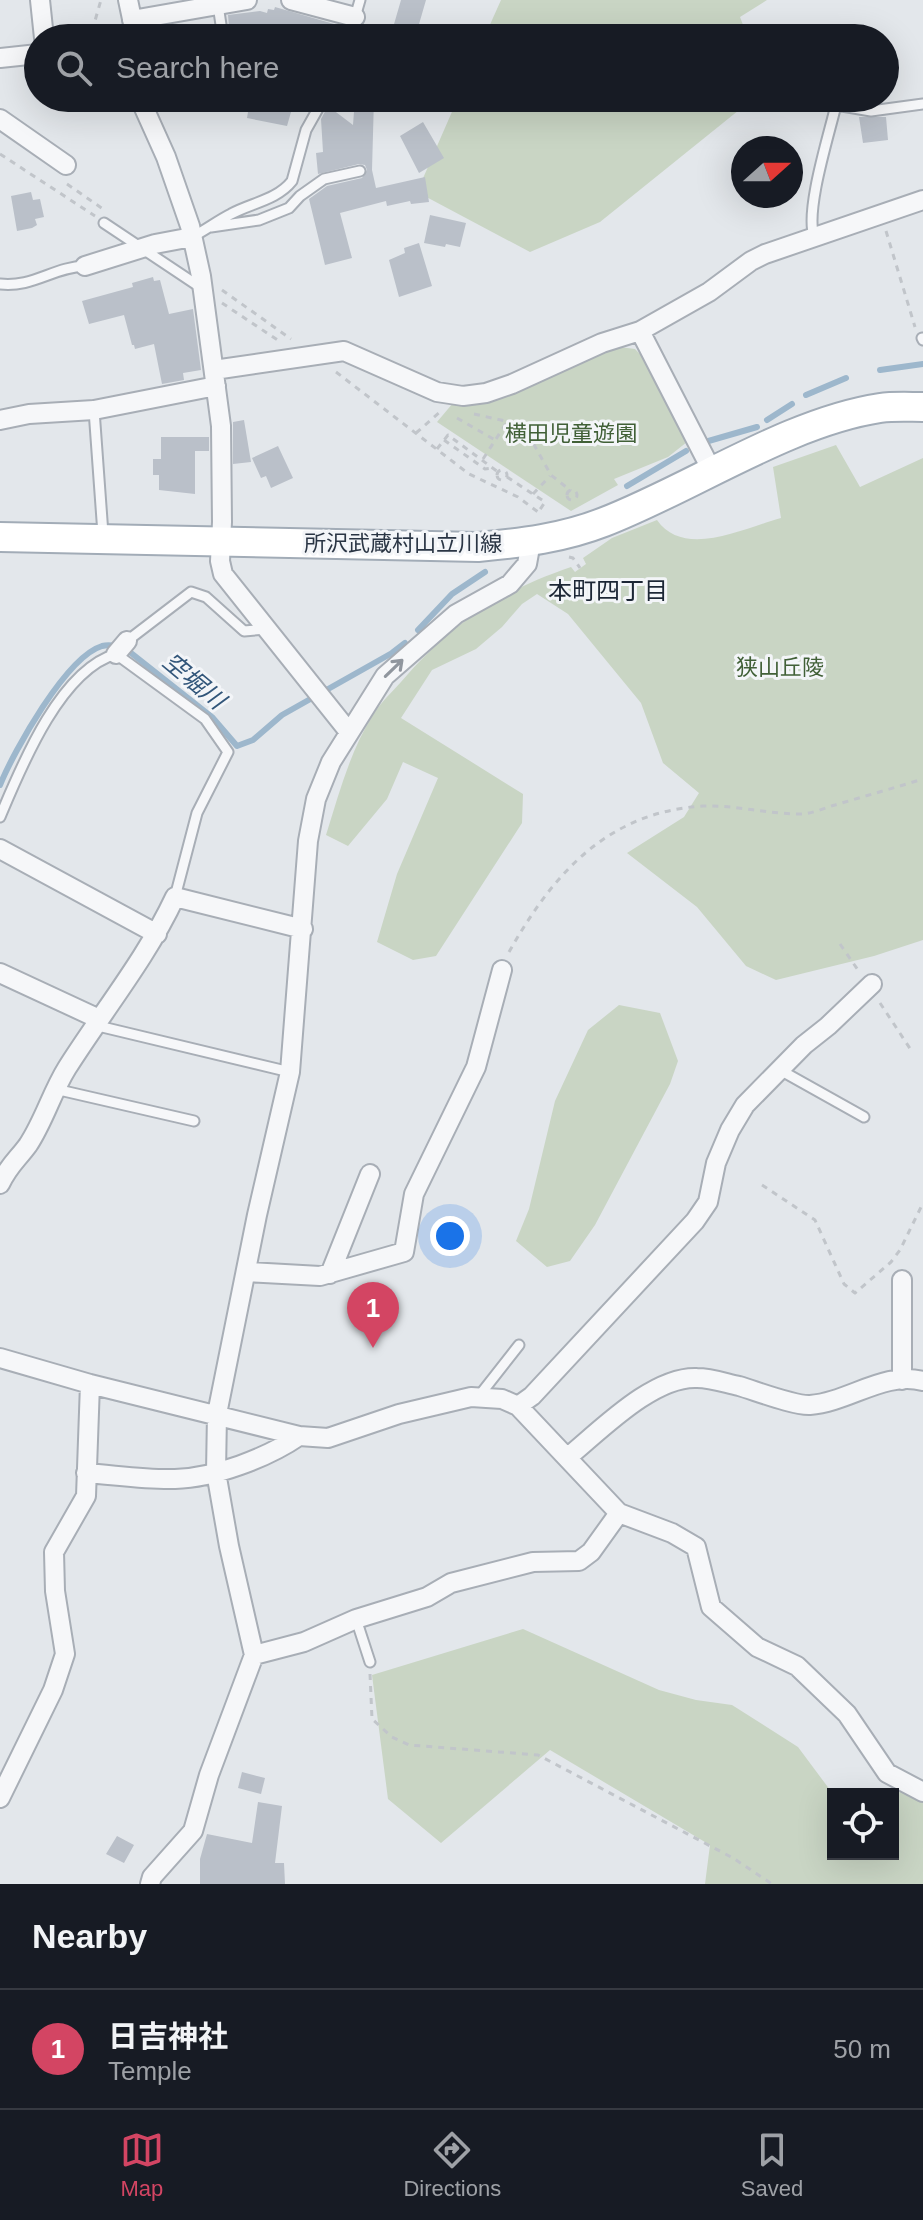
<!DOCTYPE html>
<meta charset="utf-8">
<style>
:root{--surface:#171b24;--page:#242831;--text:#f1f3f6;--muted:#9ea1a6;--line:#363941;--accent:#d34563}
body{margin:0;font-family:Helvetica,"Noto Sans JP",sans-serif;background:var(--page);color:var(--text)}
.controls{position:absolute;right:24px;bottom:24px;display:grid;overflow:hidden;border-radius:0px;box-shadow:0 8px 32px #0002}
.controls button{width:72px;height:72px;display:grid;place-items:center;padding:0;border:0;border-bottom:2px solid var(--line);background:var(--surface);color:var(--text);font:40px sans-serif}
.compass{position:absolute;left:731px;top:136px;width:72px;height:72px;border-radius:50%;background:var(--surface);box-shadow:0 8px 32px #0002;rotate:69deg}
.you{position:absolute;left:450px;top:1236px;width:28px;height:28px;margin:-20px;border:6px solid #fff;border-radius:50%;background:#1a73e8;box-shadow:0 0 0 12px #1a73e833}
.badge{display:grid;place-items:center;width:52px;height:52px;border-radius:50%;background:var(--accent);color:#fff;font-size:26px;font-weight:700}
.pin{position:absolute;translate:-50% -66px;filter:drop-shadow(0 2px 4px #0008)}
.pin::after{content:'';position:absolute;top:42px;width:28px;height:24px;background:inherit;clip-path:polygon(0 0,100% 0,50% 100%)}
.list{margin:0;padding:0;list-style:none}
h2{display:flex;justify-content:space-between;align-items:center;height:104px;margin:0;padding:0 32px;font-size:34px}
h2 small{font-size:26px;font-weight:400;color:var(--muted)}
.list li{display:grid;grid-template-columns:52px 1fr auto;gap:24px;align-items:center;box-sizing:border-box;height:120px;padding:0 32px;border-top:2px solid var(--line)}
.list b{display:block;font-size:30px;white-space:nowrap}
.list p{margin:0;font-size:26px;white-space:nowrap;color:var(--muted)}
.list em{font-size:26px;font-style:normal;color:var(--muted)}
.icon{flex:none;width:44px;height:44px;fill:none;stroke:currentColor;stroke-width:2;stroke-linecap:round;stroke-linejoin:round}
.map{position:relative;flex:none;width:923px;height:1884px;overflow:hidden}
.search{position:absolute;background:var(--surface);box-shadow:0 8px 32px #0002;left:24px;right:24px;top:24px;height:88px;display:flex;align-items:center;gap:20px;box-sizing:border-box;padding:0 28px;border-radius:44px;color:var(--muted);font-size:30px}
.sheet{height:224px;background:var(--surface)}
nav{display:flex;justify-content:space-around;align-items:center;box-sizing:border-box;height:112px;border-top:2px solid var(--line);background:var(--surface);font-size:22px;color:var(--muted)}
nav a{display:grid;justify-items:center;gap:4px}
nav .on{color:var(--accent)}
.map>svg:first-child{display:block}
.green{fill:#c9d5c4}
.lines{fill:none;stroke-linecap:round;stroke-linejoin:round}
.stream{stroke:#9db7cc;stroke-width:6}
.building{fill:#bac0c9}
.lane-casing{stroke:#a8aeb6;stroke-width:13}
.street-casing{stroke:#a8aeb6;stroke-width:22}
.primary-casing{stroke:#a2acb7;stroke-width:32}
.path{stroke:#c1c5ca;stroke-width:3;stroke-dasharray:6 6;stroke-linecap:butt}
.lane{stroke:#f6f7f9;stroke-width:9}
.street{stroke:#f6f7f9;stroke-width:18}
.primary{stroke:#fff;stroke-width:28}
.oneway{stroke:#90969e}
.labels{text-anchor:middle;stroke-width:6;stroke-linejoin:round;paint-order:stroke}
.park-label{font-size:22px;fill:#416037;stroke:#f3f5f8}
.street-label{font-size:22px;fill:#2a3544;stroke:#f3f5f8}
.neighbourhood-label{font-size:24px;fill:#1c2635;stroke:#f3f5f8}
.water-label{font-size:24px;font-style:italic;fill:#32567a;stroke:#f3f5f8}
</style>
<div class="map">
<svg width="923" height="1884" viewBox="0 0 923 1884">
<rect width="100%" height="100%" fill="#e3e7eb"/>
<path class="green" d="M501,0h266l-27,17 8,21h-264z
M458,98h296l-154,124 -70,30 -113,-60z
M612,346l23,3 11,11 41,82 -19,15 -54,22 4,6 -47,26 -134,-89 16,-19 16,3 15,-6z
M836,445l24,42 63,-29v482l-49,16 -98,24 -30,-14 -49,-59 -70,-54 57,-36 15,-24 -36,-30 -22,-60 -73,-89 -31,-20 -15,10 -20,23 -26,22 -44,21 -31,48 122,76 -1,29 -86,133 -23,4 -36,-18 20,-68 41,-96 -35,-16 -16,37 -39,47 -22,-11c13,-41 24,-84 47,-120 7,-12 19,-23 28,-33 50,-58 97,-90 170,-115l4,5 11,-8 -3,-6 29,-20 45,-18c27,39 87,8 124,-2l-8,-51z
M619,1005l41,8 18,48 -8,23 -75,141 -25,36 -23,6 -31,-26 13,-32 26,-108 33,-71z
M523,1629l136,61 37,10 36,5 66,42 35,47v60h60l-1,-60 10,-8 21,11v87h-218l5,-39 -160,-95 -109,93 -53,-44 -16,-124z"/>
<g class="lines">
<path class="stream" d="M880,370l43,-6
M806,395l40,-17
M767,420l25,-16
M705,442l52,-15
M627,486l59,-35
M418,630l34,-36 33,-22
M0,785c14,-34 66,-128 102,-139 9,-2 16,0 24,3l86,68 25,29 16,-6 29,-25 110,-62 13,-10"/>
</g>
<path class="building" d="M401,0h25l-11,38h-25z
M275,7l66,19 -4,12h-107l-2,-23 32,-4 7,2 1,-4 6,1z
M213,24l2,14h-40v-9z
M215,98h80l-8,28 -40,-8 1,-6 -34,-7z
M355,98h19l-2,72 4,18 49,-11 4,25 -18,2 -1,-3 -23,5 -1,-5 -46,12 12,45 -27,7 -16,-66 18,-13 35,-8 5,-8 -2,-5 -6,-1 -41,10 -2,-21 7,-1 -2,-33 7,-13 25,19z
M859,117h27l2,23 -25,3z
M423,122l21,36 -25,15 -19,-37z
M31,192l2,8 7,-1 4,18 -9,2 2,6 -5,3 -15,3 -6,-35z
M430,215l36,8 -6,24 -14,-3 -1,3 -21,-4z
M419,243l13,43 -33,11 -10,-37 16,-7 -1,-5z
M153,277l1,4 6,-1 9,34 24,-5 8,61 -18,3 1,7 -22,4 -8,-40 -19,5 -1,-4h-2l-8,-30 -35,9 -7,-23 51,-14 -1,-4z
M244,420l7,42 -18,2v-42z
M161,437h48v14h-14v43l-36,-4v-15h-6v-16h8z
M278,446l15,32 -22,10 -5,-12 -5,2 -9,-20z
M242,1772l23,6 -4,16 -23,-6z
M258,1802l24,4 -7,57h9l1,21h-85v-25l7,-25 45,9z
M117,1836l17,9 -10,18 -18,-9z"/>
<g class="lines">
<defs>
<path id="lane" d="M218,5l5,33
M349,38l11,-38
M104,223l96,64
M211,227l48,-7 30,-12 11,-12 24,-17 36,-8
M814,236c-9,-26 15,-101 22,-131l35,6 52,-7
M192,237c14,-7 25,-16 39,-23 20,-11 46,-14 61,-33l14,-51 18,-32
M0,284c32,4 54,-17 85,-18
M922,338l1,2
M94,410l9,124
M127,641l64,-49 15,5 38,34 22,-2
M0,817c21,-50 60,-147 116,-163l89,65 23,33 -31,61 -22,84
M94,1025l196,47
M780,1070l84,47
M55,1089l139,32
M479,1396l40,-51
M356,1619l14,43"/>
<path id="street" d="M40,0l4,38
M128,0l8,38
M291,0l64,17
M132,20l115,-20
M0,58l38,-4
M143,98l1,10 22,49 24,69 11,50 20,150 1,96 -2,39 3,13 126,158
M0,119l66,46
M85,266l70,-22 37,-7
M640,331l73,142
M214,370l130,-19 93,41 26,4 23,-3 26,-9 90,-41 38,-12 69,-39 42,-31 14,-7 158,-54
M0,420l29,-6 65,-4 122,-24
M116,654l11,-13
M0,849l157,85
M0,973l99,46
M0,1184c9,-19 17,-24 28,-39 16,-24 24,-53 39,-77 36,-57 79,-109 108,-171l128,32
M247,1272l73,4 84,-24 10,-58 62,-127 26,-97
M330,1274l40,-100
M0,1358l90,26 209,52 29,2 71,-24 72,-17 31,2 16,7 101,107 53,20 24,14 15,60 46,40 40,19 50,48 40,59 36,19
M902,1380v-100
M518,1406l14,-10 163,-175 13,-19 8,-39 14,-33 15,-25 59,-60 24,-19 44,-42
M568,1457c33,-27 85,-81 129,-79 14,0 28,5 42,8 17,5 56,20 71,19 39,-3 74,-34 113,-24
M86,1473c29,2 60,7 89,6 39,-1 92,-21 124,-43
M254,1655l50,-13 52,-23 71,-22 24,-14 82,-21 46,-1 12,-9 28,-39
M0,1798l53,-108 12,-36 -10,-63 -1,-39 32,-56 4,-112
M150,1884l2,-7 41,-46 16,-56 45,-120 -25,-109 -13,-74 1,-58 40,-199 33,-143 18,-231 8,-42 15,-37 54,-86 71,-62 54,-30 17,-20 4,-22"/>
<path id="primary" d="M0,537l478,10c44,-4 85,-9 126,-25 88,-34 184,-100 276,-114 14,-2 29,-1 43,-1"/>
</defs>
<use href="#lane" class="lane-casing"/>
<use href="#street" class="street-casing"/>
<use href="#primary" class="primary-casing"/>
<path class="path" d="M92,31l9,-31
M81,38l11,-7 19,7
M0,154l95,62
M67,184l36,25
M886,231l29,96
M222,290l69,49
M222,303l57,38
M336,372l133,102 49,23 24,18
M474,414l49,11 28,50 20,16
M457,418l38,22
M416,433l24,-21
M444,440l41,29 9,-1
M437,449l11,-14 50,37
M483,459l24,-37
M497 475a5 5 0 1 1 10 0a5 5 0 1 1-10 0Z
M507,477l38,25 -6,9
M567 495a5 5 0 1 1 10 0a5 5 0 1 1-10 0Z
M533,494l17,-18
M569,557l4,1 7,10
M840,944l20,29
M509,952c44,-78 98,-140 194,-146 32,-1 65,8 97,8 12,0 24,-6 35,-9 30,-9 59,-17 88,-26
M880,1003l33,50
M762,1185l53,35 29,64 11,9 36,-31 9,-12 23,-47
M370,1674l2,45 20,18 17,8 129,10 195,103 39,26"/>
<use href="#lane" class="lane"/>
<use href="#street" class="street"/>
<use href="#primary" class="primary"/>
</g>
<defs><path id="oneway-shaft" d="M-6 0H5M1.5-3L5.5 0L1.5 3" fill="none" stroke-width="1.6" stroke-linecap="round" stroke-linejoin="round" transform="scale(2)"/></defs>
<use class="oneway" href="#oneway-shaft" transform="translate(394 668) rotate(-44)"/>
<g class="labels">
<g class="park-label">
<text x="571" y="441">横田児童遊園</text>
<text x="780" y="675">狭山丘陵</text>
</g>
<g class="street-label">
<text x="403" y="551">所沢武蔵村山立川線</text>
</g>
<g class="neighbourhood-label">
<text x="608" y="599">本町四丁目</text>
</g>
<g class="water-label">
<text transform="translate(194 681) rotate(40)" y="8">空堀川</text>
</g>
</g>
</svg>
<div class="controls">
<button><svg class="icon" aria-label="locate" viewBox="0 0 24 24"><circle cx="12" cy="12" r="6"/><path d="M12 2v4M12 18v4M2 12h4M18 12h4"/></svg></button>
</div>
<svg class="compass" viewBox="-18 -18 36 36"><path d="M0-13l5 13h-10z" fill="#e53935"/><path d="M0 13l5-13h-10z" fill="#9ea1a6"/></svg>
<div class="you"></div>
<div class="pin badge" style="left:373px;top:1348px">1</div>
<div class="search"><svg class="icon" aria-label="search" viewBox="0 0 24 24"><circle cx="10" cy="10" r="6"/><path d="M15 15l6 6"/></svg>Search here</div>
</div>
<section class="sheet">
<h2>Nearby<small></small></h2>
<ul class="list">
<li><span class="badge">1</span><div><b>日吉神社</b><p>Temple</p></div><em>50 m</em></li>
</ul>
</section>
<nav>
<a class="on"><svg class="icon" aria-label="map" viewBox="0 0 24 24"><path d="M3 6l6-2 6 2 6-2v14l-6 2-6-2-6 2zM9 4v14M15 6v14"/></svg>Map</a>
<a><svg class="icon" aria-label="directions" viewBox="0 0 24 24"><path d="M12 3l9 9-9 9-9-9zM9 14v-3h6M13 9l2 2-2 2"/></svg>Directions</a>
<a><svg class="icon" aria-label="saved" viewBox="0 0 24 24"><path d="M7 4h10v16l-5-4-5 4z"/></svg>Saved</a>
</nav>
